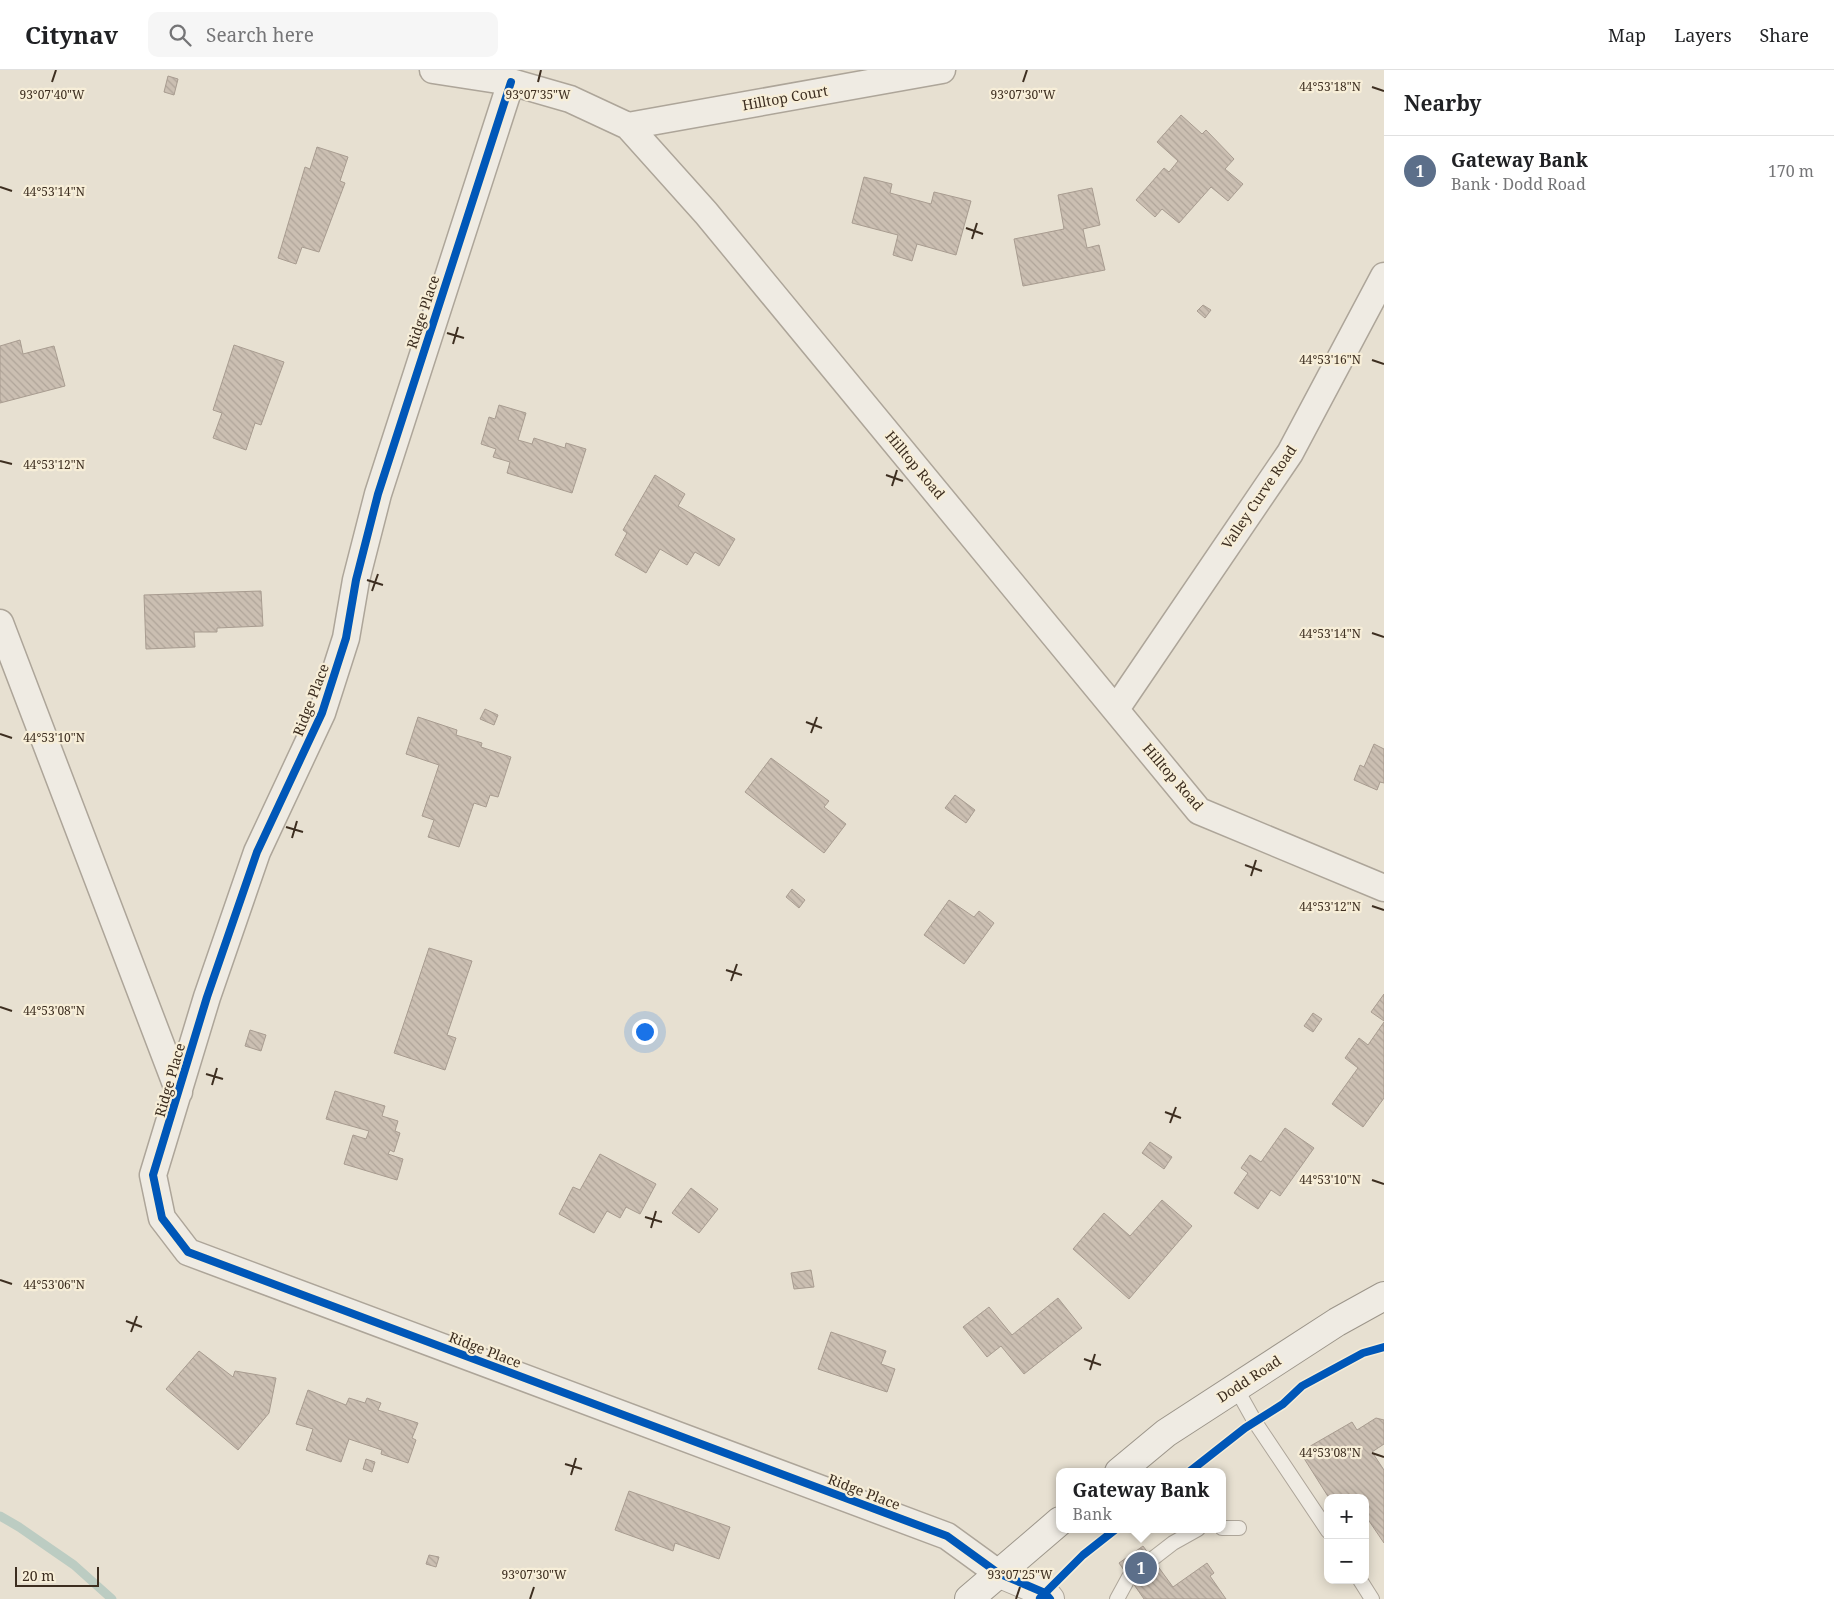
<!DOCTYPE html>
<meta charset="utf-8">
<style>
:root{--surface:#fff;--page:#f6f6f6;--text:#202124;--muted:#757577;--line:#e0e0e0;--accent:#786c5e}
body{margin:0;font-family:"Noto Serif",serif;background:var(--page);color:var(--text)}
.controls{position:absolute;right:15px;bottom:15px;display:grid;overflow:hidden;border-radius:10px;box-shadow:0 2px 12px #0003}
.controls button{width:45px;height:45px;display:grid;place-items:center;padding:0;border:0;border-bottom:1px solid var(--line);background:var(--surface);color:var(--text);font:25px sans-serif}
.scale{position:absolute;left:15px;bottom:12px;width:84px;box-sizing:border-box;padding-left:5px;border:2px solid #3d2e20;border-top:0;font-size:14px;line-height:18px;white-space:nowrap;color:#3d2e20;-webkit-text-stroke:4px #f7eed8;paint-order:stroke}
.you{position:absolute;left:644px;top:961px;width:18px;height:18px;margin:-12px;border:4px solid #fff;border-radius:50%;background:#1a73e8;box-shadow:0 0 0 8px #1a73e833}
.badge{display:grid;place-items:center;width:32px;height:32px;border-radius:50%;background:var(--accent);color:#fff;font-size:16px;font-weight:700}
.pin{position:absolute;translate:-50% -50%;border:2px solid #fff;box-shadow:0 1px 5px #0006}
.popup{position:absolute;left:1056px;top:1398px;width:170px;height:65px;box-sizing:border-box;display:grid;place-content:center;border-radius:10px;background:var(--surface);filter:drop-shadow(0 1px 4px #0005);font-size:16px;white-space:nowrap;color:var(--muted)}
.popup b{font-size:19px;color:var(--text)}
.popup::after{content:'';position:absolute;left:50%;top:100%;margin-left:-10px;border:10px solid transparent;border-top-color:var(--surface)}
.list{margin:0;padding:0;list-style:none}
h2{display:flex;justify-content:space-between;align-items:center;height:65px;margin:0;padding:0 20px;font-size:21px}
h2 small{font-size:16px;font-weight:400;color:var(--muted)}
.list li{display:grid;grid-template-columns:32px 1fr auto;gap:15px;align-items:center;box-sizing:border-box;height:70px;padding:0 20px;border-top:1px solid var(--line)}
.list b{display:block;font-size:19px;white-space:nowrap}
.list p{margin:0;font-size:16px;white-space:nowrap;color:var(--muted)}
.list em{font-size:16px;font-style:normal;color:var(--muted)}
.icon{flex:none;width:28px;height:28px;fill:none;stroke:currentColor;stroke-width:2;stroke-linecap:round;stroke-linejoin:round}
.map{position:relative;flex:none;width:1384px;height:1529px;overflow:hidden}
header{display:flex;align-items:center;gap:30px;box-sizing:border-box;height:70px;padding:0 25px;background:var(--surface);border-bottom:1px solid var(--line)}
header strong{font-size:24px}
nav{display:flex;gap:28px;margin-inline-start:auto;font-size:18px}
.search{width:350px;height:45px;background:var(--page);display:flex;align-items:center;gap:12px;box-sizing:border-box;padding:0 18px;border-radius:10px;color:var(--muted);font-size:19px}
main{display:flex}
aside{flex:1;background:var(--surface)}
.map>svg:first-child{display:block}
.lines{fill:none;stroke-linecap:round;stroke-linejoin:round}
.stream{stroke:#bcccc2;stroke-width:9}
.building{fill:url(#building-back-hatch);stroke:#a89c90}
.service-casing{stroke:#ada599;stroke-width:16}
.minor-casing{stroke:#ada599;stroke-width:29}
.tertiary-casing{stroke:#ada599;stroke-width:30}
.secondary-casing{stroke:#9c958a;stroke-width:30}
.service{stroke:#efebe3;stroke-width:14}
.minor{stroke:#efebe3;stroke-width:26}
.tertiary{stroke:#efebe3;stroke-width:28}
.secondary{stroke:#efebe3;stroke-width:28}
.cycleway-casing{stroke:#f7eed8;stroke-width:11}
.cycleway{stroke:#0057b8;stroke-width:8}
.ticks{fill:none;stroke:#3d2e20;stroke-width:2}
.labels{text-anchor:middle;stroke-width:4.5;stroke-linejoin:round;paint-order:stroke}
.street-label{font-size:14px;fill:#3d2e20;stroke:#f7eed8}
.ticks-label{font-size:12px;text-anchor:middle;fill:#3d2e20;stroke:#f7eed8;stroke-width:4.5;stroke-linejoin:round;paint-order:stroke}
</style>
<header>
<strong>Citynav</strong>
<div class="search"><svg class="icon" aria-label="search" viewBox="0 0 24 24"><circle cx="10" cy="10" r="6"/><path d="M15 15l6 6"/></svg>Search here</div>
<nav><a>Map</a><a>Layers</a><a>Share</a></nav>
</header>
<main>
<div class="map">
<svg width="1384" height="1529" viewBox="0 0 1384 1529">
<defs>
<pattern id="building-back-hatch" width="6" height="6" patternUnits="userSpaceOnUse" patternTransform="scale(1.25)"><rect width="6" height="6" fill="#cbbfb2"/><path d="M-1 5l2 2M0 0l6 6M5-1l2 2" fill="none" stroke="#afa499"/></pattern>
</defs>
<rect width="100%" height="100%" fill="#e7e0d1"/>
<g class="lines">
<path class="stream" d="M0,1446l19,11 55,38 38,34"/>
</g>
<path class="building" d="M168,6l10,3 -4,16 -10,-3z
M1181,45l21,19 4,-4 28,29 -9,10 18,15 -15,17 -17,-14 -32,36 -17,-14 -7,8 -19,-17 28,-32 5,4 9,-11 -21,-19z
M317,77l31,10 -8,24 5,2 -26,69 -17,-5 -6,17 -18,-6 27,-91 5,2z
M864,107l28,7 -2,9 41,11 3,-12 37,9 -15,54 -39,-11 -5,17 -19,-6 5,-20 -46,-12z
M1092,118l8,37 -17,4 4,19 12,-3 6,25 -82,16 -9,-47 50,-10 -6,-34z
M1203,235l8,5 -6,8 -8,-7z
M20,270l3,14 31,-8 11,40 -65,17v-57z
M234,275l50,17 -23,63 -6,-2 -9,27 -33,-12 9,-25 -9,-3z
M499,335l27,8 -8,27 14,4 2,-6 31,10 1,-5 20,6 -14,44 -65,-20 3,-11 -17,-5 3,-8 -15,-5 8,-27 6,2z
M655,405l30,19 -7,12 57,33 -16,27 -24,-14 -8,13 -27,-16 -14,24 -31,-18 12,-22 -4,-3z
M261,521l2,35 -46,2v4h-23l1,15 -49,2 -2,-54z
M485,639l13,6 -4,10 -14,-6z
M418,647l39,13 -1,5 26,8 -1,4 30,10 -13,40 -8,-2 -4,12 -12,-4 -15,44 -31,-10 6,-17 -12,-4 17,-51 -33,-11z
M1374,674l10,5v34l-4,-1 -3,8 -23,-10 6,-15 4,2z
M771,688l58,43 -5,6 22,17 -22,29 -79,-61z
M955,725l20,15 -9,13 -21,-15z
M792,819l13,11 -6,8 -13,-11z
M949,830l25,17 5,-6 15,12 -30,41 -40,-29z
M429,878l43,13 -25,74 9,3 -11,32 -51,-17z
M1384,924v27l-13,-9z
M1313,943l9,6 -9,13 -9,-6z
M1384,952v76l-21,29 -31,-23 26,-36 -13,-10 14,-20 9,7z
M250,960l16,5 -5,16 -16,-5z
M335,1021l50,15 -3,10 16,5 -3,10 5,2 -6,19 -4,-2 -2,4 15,5 -6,21 -53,-16 9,-29 13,4 3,-8 -43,-12z
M1285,1058l29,20 -34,48 -9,-6 -13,19 -24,-16 14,-20 -7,-5 9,-13 11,7z
M1150,1072l22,15 -8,12 -22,-16z
M600,1084l56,30 -16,30 -14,-7 -6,11 -13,-7 -13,22 -35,-19 14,-27 7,3z
M691,1118l27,21 -19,24 -27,-20z
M1162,1130l30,26 -63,73 -56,-50 31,-36 26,23z
M811,1200l3,17 -20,2 -3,-16z
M1058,1228l24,30 -58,46 -23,-28 -14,11 -24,-30 26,-20 23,28z
M831,1262l55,19 -5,13 14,5 -8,23 -69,-23z
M199,1281l34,26 2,-6 41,7 -7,35 -31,37 -72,-61z
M308,1320l38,15 3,-7 16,5 2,-5 14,5 -3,7 40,13 -6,15 4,2 -8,23 -27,-9 1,-4 -33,-11 -8,23 -35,-12 7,-21 -17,-5z
M1376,1348l8,2v24l-12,8 12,18v73l-19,-28v-17h-36l-29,-46 52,-30 5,8z
M366,1389l9,3 -3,10 -9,-3z
M629,1421l101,36 -11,32 -44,-16 -2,8 -58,-21z
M1143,1476l30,41 34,-24 7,10 -4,3 16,23h-82l-25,-36z
M429,1485l10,2 -3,10 -10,-3z"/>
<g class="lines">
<defs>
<path id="service" d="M1236,1318l19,34 73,109
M1222,1458h17
M1360,1510l12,19
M1117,1529l12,-22 44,-34 25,-14"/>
<path id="minor" d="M433,0l78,12 59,17 58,27 78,87 493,598 185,77
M511,12l-133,412 -22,86 -10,58 -24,75 -65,139 -50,145 -54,178 9,43 26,34 759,284 51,37
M628,56l314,-56
M0,553l179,469
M1116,639l174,-256 94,-177"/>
<path id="tertiary" d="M998,1503l47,20 5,6"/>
<path id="secondary" d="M1119,1402l47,-39 171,-111 47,-26
M969,1529l91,-78"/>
</defs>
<use href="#service" class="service-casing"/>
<use href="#minor" class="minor-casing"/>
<use href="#tertiary" class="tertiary-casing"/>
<use href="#secondary" class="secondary-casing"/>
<use href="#service" class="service"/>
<use href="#minor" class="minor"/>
<use href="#tertiary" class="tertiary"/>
<use href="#secondary" class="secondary"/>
<defs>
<path id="cycleway" d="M511,12l-133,412 -22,86 -10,58 -24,75 -65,139 -50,145 -54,178 9,43 26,34 759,284 51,37 47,20 5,6
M1189,1402l56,-44 38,-24 19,-18 61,-33 21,-6
M1040,1528l43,-43 33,-26"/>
</defs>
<use href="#cycleway" class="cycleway-casing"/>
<use href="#cycleway" class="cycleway"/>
</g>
<path class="ticks" d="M52,12l4,-12M538,12l3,-12M1023,12l4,-12M1372,17l12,4M0,117l12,4M966,158l17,6M972,169l5,-16M447,263l17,5M453,274l5,-17M1372,290l12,4M0,391l12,3M886,405l17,6M892,416l5,-16M367,510l16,5M372,521l6,-17M1372,563l12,4M806,652l16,6M811,663l6,-16M0,664l12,4M286,757l17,5M292,768l5,-17M1245,795l17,6M1251,806l5,-16M1372,836l12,4M726,900l16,5M731,911l6,-17M0,937l12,4M206,1004l17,5M212,1015l5,-17M1165,1042l16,6M1170,1053l6,-16M1372,1110l12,4M645,1147l17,5M651,1158l5,-17M0,1210l12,4M126,1251l16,6M131,1262l6,-16M1084,1289l17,6M1090,1300l5,-16M1372,1383l12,4M565,1394l17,5M571,1405l5,-17M530,1529l4,-12M1016,1529l4,-12"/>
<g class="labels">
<g class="street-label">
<text transform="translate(785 28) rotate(-10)" y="5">Hilltop Court</text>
<text transform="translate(423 242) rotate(-72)" y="5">Ridge Place</text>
<text transform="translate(915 395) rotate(50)" y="5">Hilltop Road</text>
<text transform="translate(1259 427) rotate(-56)" y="5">Valley Curve Road</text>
<text transform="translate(311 630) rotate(-69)" y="5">Ridge Place</text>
<text transform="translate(1173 707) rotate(49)" y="5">Hilltop Road</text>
<text transform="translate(170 1010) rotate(-74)" y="5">Ridge Place</text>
<text transform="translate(485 1280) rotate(21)" y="5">Ridge Place</text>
<text transform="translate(1249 1309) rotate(-33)" y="5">Dodd Road</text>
<text transform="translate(864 1422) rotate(21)" y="5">Ridge Place</text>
</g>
</g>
<g class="ticks-label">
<text x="1330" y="21">44°53'18"N</text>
<text x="52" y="29">93°07'40"W</text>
<text x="538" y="29">93°07'35"W</text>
<text x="1023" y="29">93°07'30"W</text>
<text x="54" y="126">44°53'14"N</text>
<text x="1330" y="294">44°53'16"N</text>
<text x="54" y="399">44°53'12"N</text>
<text x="1330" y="568">44°53'14"N</text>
<text x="54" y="672">44°53'10"N</text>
<text x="1330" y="841">44°53'12"N</text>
<text x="54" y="945">44°53'08"N</text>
<text x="1330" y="1114">44°53'10"N</text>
<text x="54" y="1219">44°53'06"N</text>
<text x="1330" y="1387">44°53'08"N</text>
<text x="534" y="1509">93°07'30"W</text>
<text x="1020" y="1509">93°07'25"W</text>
</g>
</svg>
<div class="controls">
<button>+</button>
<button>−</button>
</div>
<div class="scale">20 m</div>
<div class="you"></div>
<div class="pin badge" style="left:1141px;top:1498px;background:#5c6f8a">1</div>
<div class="popup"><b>Gateway Bank</b>Bank</div>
</div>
<aside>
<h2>Nearby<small></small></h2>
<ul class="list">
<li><span class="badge" style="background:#5c6f8a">1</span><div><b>Gateway Bank</b><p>Bank · Dodd Road</p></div><em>170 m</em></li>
</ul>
</aside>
</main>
